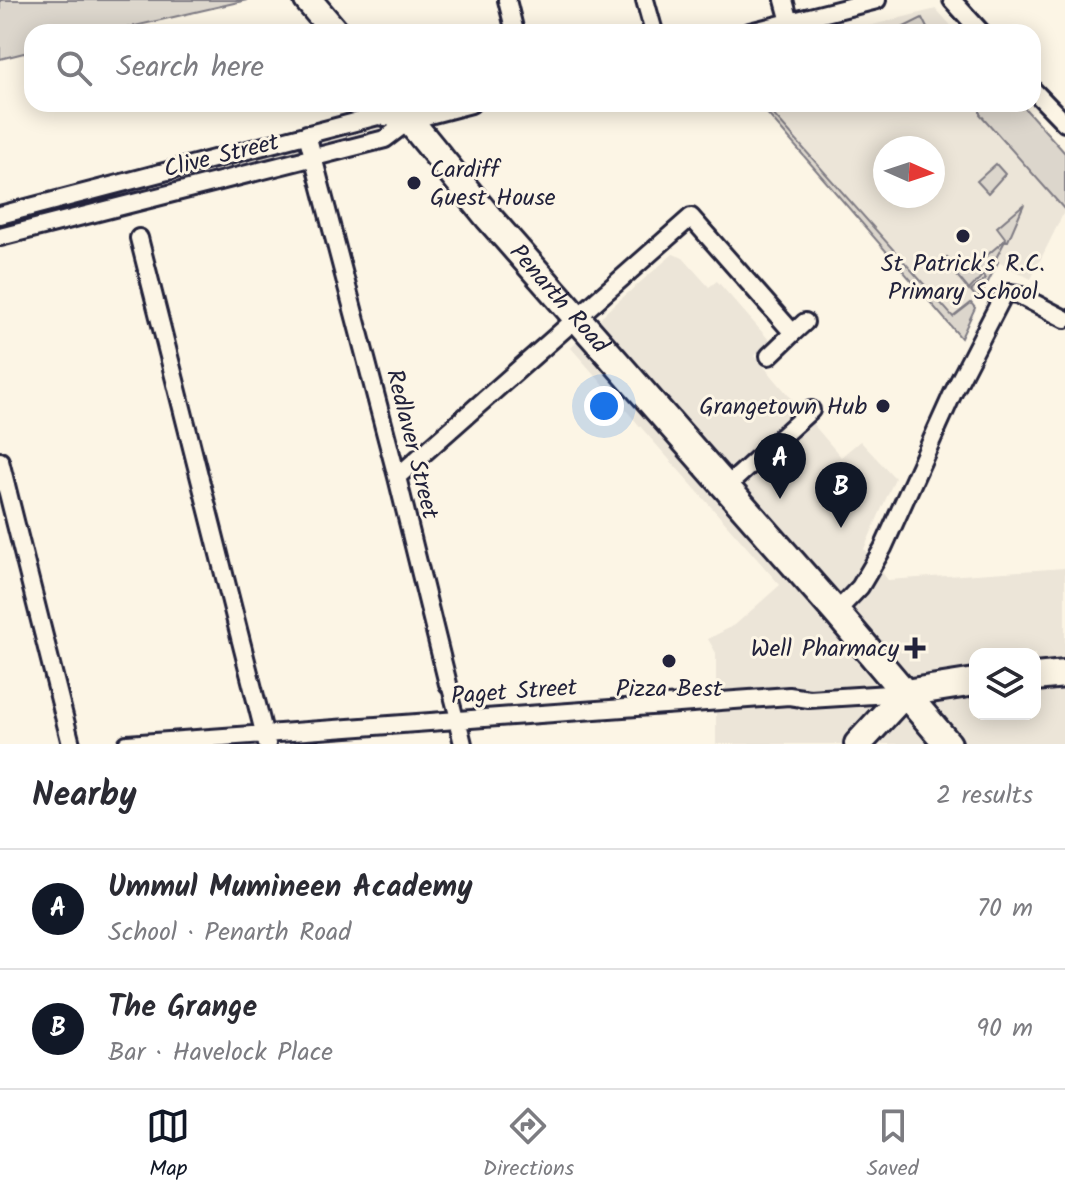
<!DOCTYPE html>
<meta charset="utf-8">
<style>
:root{--surface:#fff;--page:#f2f2f3;--text:#2b2b33;--muted:#7c7c81;--line:#e1e1e2;--accent:#111827}
body{margin:0;font-family:Kalam,sans-serif;background:var(--page);color:var(--text)}
.controls{position:absolute;right:24px;bottom:24px;display:grid;overflow:hidden;border-radius:16px;box-shadow:0 4px 20px #0003}
.controls button{width:72px;height:72px;display:grid;place-items:center;padding:0;border:0;border-bottom:2px solid var(--line);background:var(--surface);color:var(--text);font:40px sans-serif}
.compass{position:absolute;left:873px;top:136px;width:72px;height:72px;border-radius:50%;background:var(--surface);box-shadow:0 4px 20px #0003;rotate:93deg}
.you{position:absolute;left:604px;top:406px;width:28px;height:28px;margin:-20px;border:6px solid #fff;border-radius:50%;background:#1a73e8;box-shadow:0 0 0 12px #1a73e833}
.badge{display:grid;place-items:center;width:52px;height:52px;border-radius:50%;background:var(--accent);color:#fff;font-size:26px;font-weight:700}
.pin{position:absolute;translate:-50% -66px;filter:drop-shadow(0 2px 4px #0008)}
.pin::after{content:'';position:absolute;top:42px;width:28px;height:24px;background:inherit;clip-path:polygon(0 0,100% 0,50% 100%)}
.list{margin:0;padding:0;list-style:none}
h2{display:flex;justify-content:space-between;align-items:center;height:104px;margin:0;padding:0 32px;font-size:34px}
h2 small{font-size:26px;font-weight:400;color:var(--muted)}
.list li{display:grid;grid-template-columns:52px 1fr auto;gap:24px;align-items:center;box-sizing:border-box;height:120px;padding:0 32px;border-top:2px solid var(--line)}
.list b{display:block;font-size:30px;white-space:nowrap}
.list p{margin:0;font-size:26px;white-space:nowrap;color:var(--muted)}
.list em{font-size:26px;font-style:normal;color:var(--muted)}
.icon{flex:none;width:44px;height:44px;fill:none;stroke:currentColor;stroke-width:2;stroke-linecap:round;stroke-linejoin:round}
.map{position:relative;flex:none;width:1065px;height:744px;overflow:hidden}
.search{position:absolute;background:var(--surface);box-shadow:0 4px 20px #0003;left:24px;right:24px;top:24px;height:88px;display:flex;align-items:center;gap:20px;box-sizing:border-box;padding:0 28px;border-radius:24px;color:var(--muted);font-size:30px}
.sheet{height:344px;background:var(--surface)}
nav{display:flex;justify-content:space-around;align-items:center;box-sizing:border-box;height:112px;border-top:2px solid var(--line);background:var(--surface);font-size:22px;color:var(--muted)}
nav a{display:grid;justify-items:center;gap:4px}
nav .on{color:var(--accent)}
.map>svg:first-child{display:block}
.built{fill:#ece5d8;fill-rule:evenodd}
.green{fill:#dcd6cc;stroke:#7f7c84;stroke-width:2}
.lines{fill:none;stroke-linecap:round;stroke-linejoin:round}
.pedestrian-casing{stroke:#22223b;stroke-width:18}
.minor-casing{stroke:#22223b;stroke-width:22}
.primary-casing{stroke:#22223b;stroke-width:32}
.pedestrian{stroke:#fcf5e5;stroke-width:12}
.minor{stroke:#fcf5e5;stroke-width:16}
.primary{stroke:#fcf5e5;stroke-width:26}
.poi-dot{fill:#22223b;stroke:#fcf5e5;stroke-width:3}
.labels{text-anchor:middle;stroke-width:6;stroke-linejoin:round;paint-order:stroke}
.street-label{font-size:24px;fill:#22223b;stroke:#fcf5e5}
.poi-label{font-size:24px;fill:#22223b;stroke:#fcf5e5}
</style>
<div class="map">
<svg width="1065" height="744" viewBox="0 0 1065 744">
<rect width="100%" height="100%" fill="#fcf5e5"/>
<filter id="ink" filterUnits="userSpaceOnUse"><feTurbulence type="fractalNoise" baseFrequency=".0125" numOctaves="2"/><feDisplacementMap in="SourceGraphic" scale="16" xChannelSelector="R" yChannelSelector="G"/><feConvolveMatrix kernelMatrix="1 2 1 2 8 2 1 2 1" color-interpolation-filters="sRGB"/></filter>
<g filter="url(#ink)">
<path class="built" d="M936,9l21,23h-112z
M759,104h262l44,49v57l-34,69 -33,-17 -15,30 -12,11 4,5 -14,30zM885,148h48v48h-48z
M673,254l10,4 26,29 8,-6 53,60 -15,15 86,101 19,-16 35,37 -31,71 24,31 177,-12v176h-349v-91l-8,-14 27,-14 45,-40 -209,-237 36,-37zM975,654h60v60h-60z"/>
<path class="green" d="M0,0h247l-138,32h-77v19l-32,8z
M922,18l7,14h-35z
M759,104h5l189,213 18,-14 4,5 -14,30z
M986,104h35l44,49v57l-85,-96v-4z
M996,164l9,10 -17,19 -11,-12z
M1024,204l-16,37h-3l-10,19 3,2 -15,30 -6,6 -6,-7 14,-12 -2,-4 -14,15 -25,-30 3,-3 15,15 4,1 40,-34 -9,-12z"/>
<g class="lines">
<defs>
<path id="pedestrian" d="M448,684l9,35"/>
<path id="minor" d="M507,0l8,32
M645,0l9,32
M784,0l6,22
M952,0l29,32
M750,32l127,-32
M1033,90l32,33
M307,134l90,343 51,207
M0,215l378,-99 31,4
M0,237l385,-98 25,-19 61,-16
M139,238l128,506
M793,333l12,-11
M0,461l71,283
M397,477l294,-260 102,116 -24,23
M726,487l85,-77
M836,612l24,-25 23,-39 70,-155 50,-97 6,-3 8,1 48,25
M457,719l6,25
M127,744l662,-48 20,3 96,-6"/>
<g id="primary">
<path d="M308,0l27,32"/>
<path id="s1" d="M396,104l93,114 347,394 112,132"/>
<path d="M1035,677l30,-3"/>
<path d="M905,693l70,-11"/>
<path d="M858,744l47,-51"/>
</g>
</defs>
<use href="#pedestrian" class="pedestrian-casing"/>
<use href="#minor" class="minor-casing"/>
<use href="#primary" class="primary-casing"/>
<use href="#pedestrian" class="pedestrian"/>
<use href="#minor" class="minor"/>
<use href="#primary" class="primary"/>
</g>
</g>
<g class="poi-dot">
<circle cx="414" cy="183" r="8"/>
<circle cx="963" cy="236" r="8"/>
<circle cx="883" cy="406" r="8"/>
<path d="M911 636h8v8h8v8h-8v8h-8v-8h-8v-8h8z"/>
<circle cx="669" cy="661" r="8"/>
</g>
<g class="labels">
<g class="street-label">
<text transform="translate(221 155) rotate(-14)" y="8">Clive Street</text>
<text dy="8" stroke="none"><textPath href="#s1" startOffset="254">Penarth Road</textPath></text>
<text transform="translate(413 444) rotate(76)" y="8">Redlaver Street</text>
<text transform="translate(514 691) rotate(-4)" y="8">Paget Street</text>
</g>
<g class="poi-label">
<text x="430" y="177" text-anchor="start">Cardiff<tspan x="430" dy="28">Guest House</tspan></text>
<text x="963" y="271">St Patrick's R.C.<tspan x="963" dy="28">Primary School</tspan></text>
<text x="867" y="414" text-anchor="end">Grangetown Hub</text>
<text x="899" y="656" text-anchor="end">Well Pharmacy</text>
<text x="669" y="696">Pizza Best</text>
</g>
</g>
</svg>
<div class="controls">
<button><svg class="icon" aria-label="layers" viewBox="0 0 24 24"><path d="M12 4l9 5-9 5-9-5zM3 14l9 5 9-5"/></svg></button>
</div>
<svg class="compass" viewBox="-18 -18 36 36"><path d="M0-13l5 13h-10z" fill="#e53935"/><path d="M0 13l5-13h-10z" fill="#7c7c81"/></svg>
<div class="you"></div>
<div class="pin badge" style="left:780px;top:499px">A</div>
<div class="pin badge" style="left:841px;top:528px">B</div>
<div class="search"><svg class="icon" aria-label="search" viewBox="0 0 24 24"><circle cx="10" cy="10" r="6"/><path d="M15 15l6 6"/></svg>Search here</div>
</div>
<section class="sheet">
<h2>Nearby<small>2 results</small></h2>
<ul class="list">
<li><span class="badge">A</span><div><b>Ummul Mumineen Academy</b><p>School · Penarth Road</p></div><em>70 m</em></li>
<li><span class="badge">B</span><div><b>The Grange</b><p>Bar · Havelock Place</p></div><em>90 m</em></li>
</ul>
</section>
<nav>
<a class="on"><svg class="icon" aria-label="map" viewBox="0 0 24 24"><path d="M3 6l6-2 6 2 6-2v14l-6 2-6-2-6 2zM9 4v14M15 6v14"/></svg>Map</a>
<a><svg class="icon" aria-label="directions" viewBox="0 0 24 24"><path d="M12 3l9 9-9 9-9-9zM9 14v-3h6M13 9l2 2-2 2"/></svg>Directions</a>
<a><svg class="icon" aria-label="saved" viewBox="0 0 24 24"><path d="M7 4h10v16l-5-4-5 4z"/></svg>Saved</a>
</nav>
